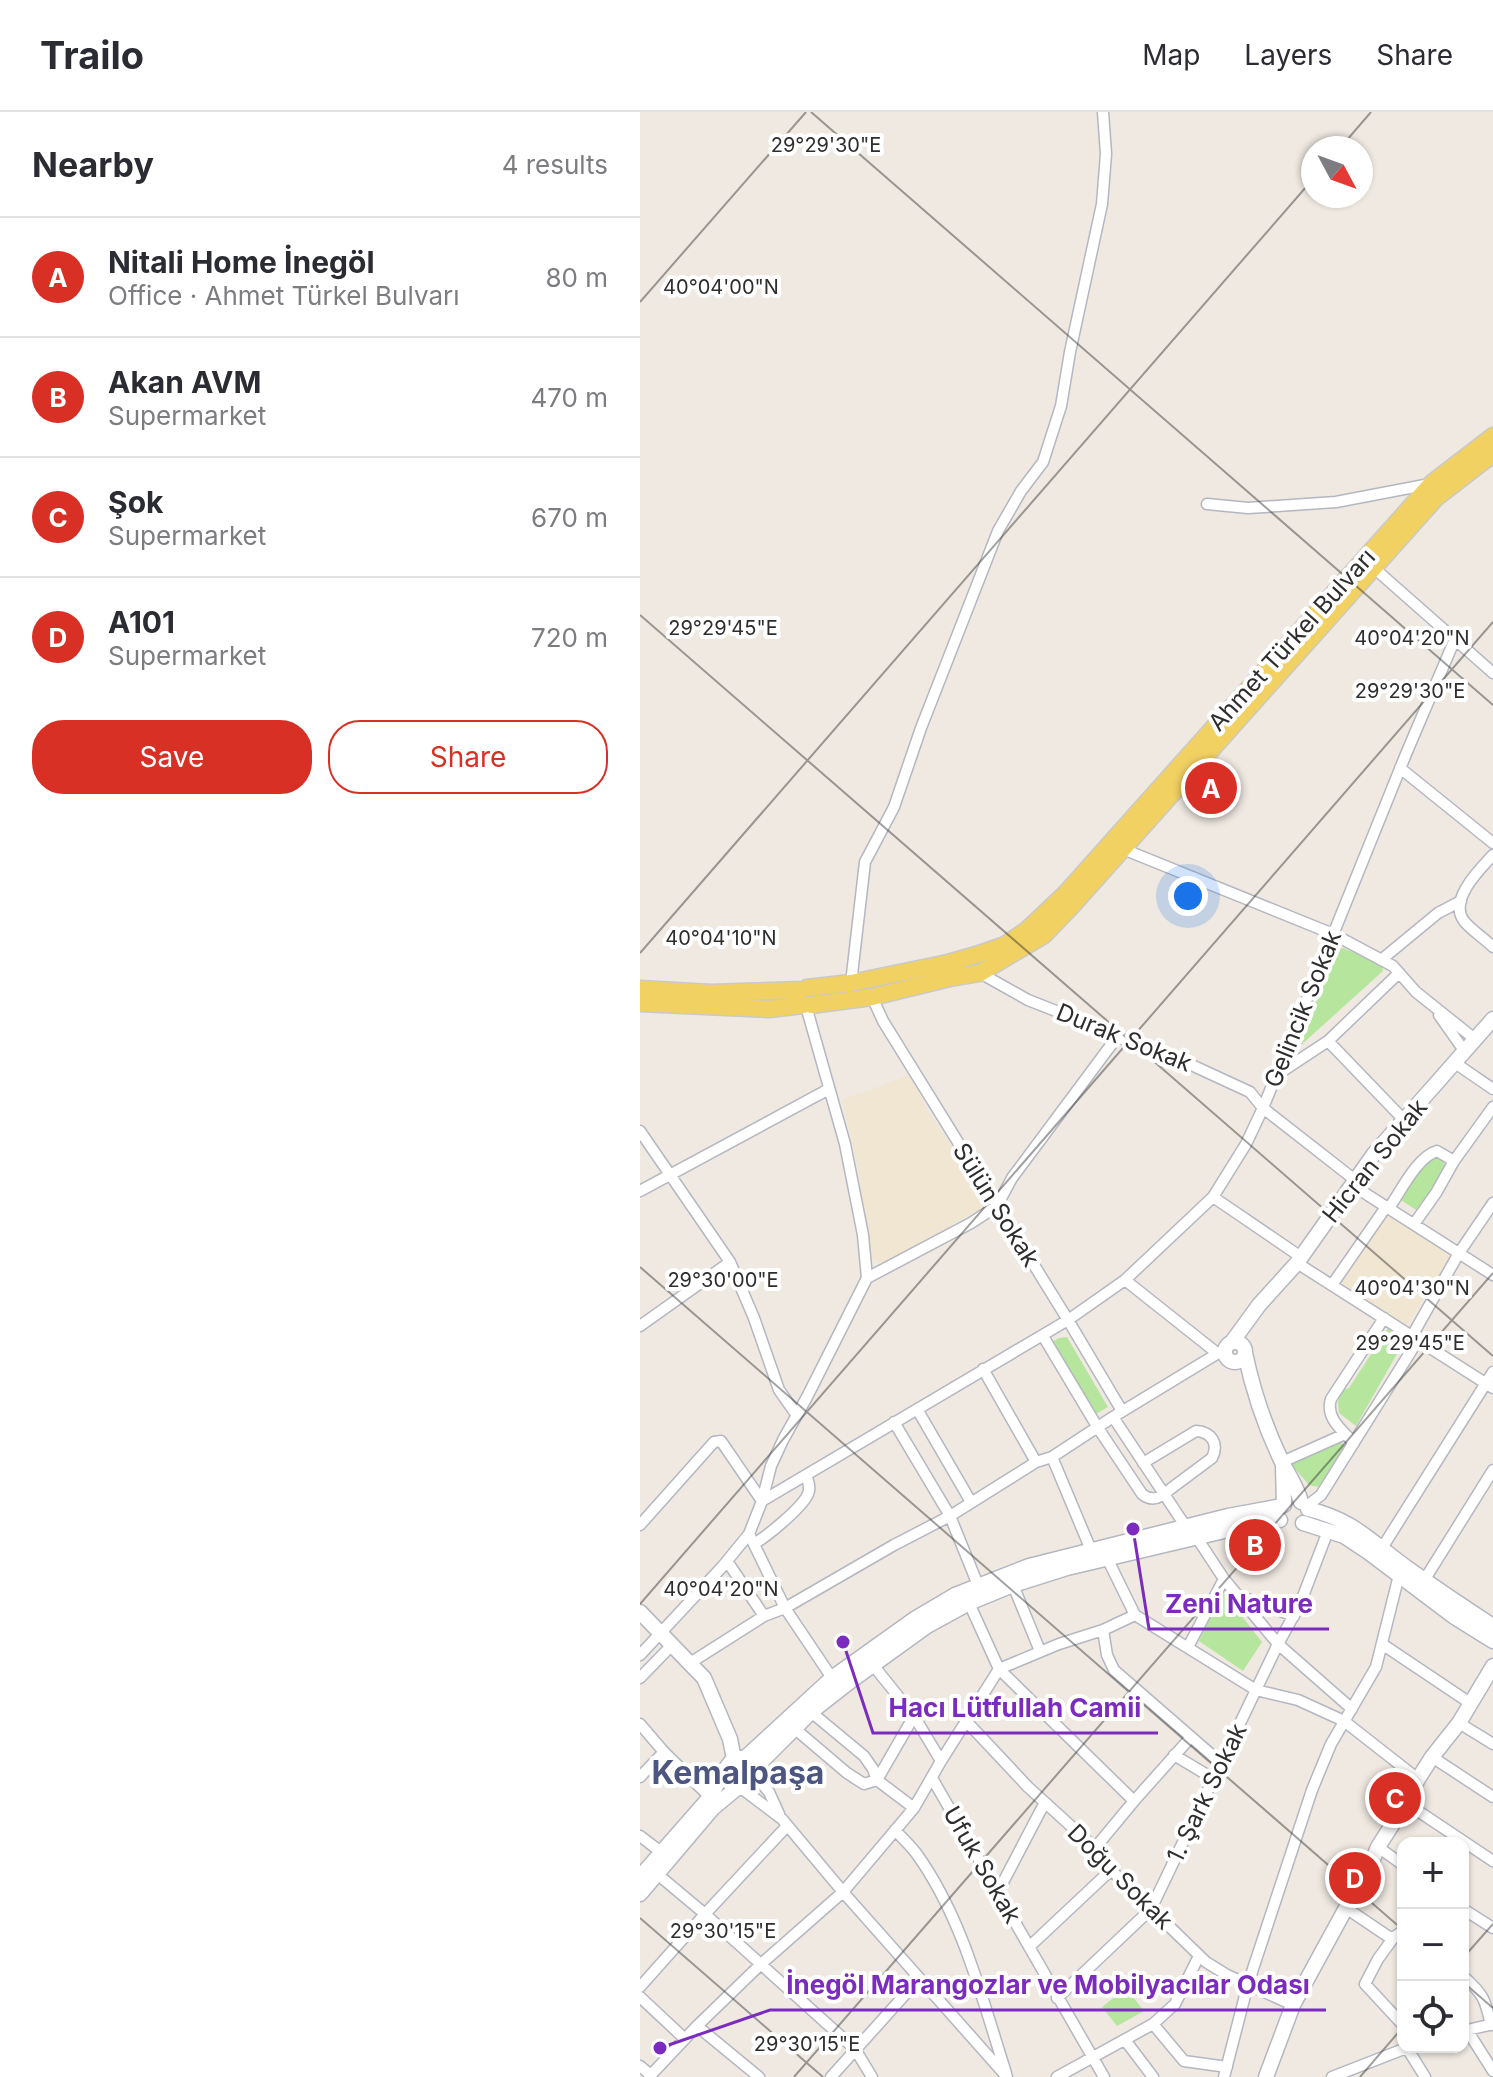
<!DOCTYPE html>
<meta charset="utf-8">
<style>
:root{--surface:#fff;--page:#f7f7f7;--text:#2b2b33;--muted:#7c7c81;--line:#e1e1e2;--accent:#d93025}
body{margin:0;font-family:Inter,sans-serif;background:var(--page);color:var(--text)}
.controls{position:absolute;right:24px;bottom:24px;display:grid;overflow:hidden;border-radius:16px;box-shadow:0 2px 6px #0004}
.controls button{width:72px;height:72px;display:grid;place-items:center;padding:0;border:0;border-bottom:2px solid var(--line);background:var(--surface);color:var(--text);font:40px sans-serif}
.compass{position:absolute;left:661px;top:24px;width:72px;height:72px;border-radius:50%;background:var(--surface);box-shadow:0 2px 6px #0004;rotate:131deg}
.you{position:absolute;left:548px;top:784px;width:28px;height:28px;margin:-20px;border:6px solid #fff;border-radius:50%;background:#1a73e8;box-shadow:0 0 0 12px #1a73e833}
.badge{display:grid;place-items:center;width:52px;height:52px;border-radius:50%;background:var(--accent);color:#fff;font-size:26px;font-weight:700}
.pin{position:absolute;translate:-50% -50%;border:4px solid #fff;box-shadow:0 2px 8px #0006}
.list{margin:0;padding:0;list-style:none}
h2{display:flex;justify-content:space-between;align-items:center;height:104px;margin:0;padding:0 32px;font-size:34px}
h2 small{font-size:26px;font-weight:400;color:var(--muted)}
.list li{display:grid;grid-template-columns:52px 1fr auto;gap:24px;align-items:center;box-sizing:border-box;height:120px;padding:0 32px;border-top:2px solid var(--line)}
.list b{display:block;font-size:30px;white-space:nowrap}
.list p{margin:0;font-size:26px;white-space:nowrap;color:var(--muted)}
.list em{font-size:26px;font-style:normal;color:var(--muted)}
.actions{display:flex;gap:16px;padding:24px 32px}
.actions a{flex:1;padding:18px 0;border:2px solid var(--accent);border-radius:32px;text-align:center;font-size:28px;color:var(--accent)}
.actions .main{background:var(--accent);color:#fff}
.icon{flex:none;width:44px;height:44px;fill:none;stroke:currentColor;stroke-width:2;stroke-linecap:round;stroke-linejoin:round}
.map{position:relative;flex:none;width:853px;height:1965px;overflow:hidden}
header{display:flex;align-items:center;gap:48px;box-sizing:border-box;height:112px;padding:0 40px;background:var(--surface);border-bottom:2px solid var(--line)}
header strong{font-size:38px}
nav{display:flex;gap:44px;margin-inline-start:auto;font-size:28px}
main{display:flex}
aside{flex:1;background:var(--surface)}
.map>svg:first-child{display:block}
.education{fill:#f0e6d1}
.green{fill:#b6e59e}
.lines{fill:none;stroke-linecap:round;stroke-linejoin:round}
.street-casing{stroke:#b4b7c1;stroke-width:13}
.secondary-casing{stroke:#b4b7c1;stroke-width:17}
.primary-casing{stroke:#c9c9c9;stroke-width:19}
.street{stroke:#fff;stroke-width:10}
.secondary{stroke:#fff;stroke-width:14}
.primary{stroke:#f2d163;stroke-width:16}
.ticks{fill:none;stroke:#2e2e2e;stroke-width:2;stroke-opacity:0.45}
.labels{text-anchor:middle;stroke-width:8;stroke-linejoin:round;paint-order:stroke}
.street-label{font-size:24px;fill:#2e2e2e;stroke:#fff}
.district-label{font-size:32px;font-weight:bold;fill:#4d5680;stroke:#fff}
.ticks-label{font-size:20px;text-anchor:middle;fill:#2e2e2e;stroke:#fff;stroke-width:8;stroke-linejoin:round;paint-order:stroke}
.leader{fill:none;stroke:#7b2cbf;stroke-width:3}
.callout-dot{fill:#7b2cbf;stroke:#fff;stroke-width:3}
.callout-label{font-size:26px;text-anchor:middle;font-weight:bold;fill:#7b2cbf;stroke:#fff;stroke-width:8;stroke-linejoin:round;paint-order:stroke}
</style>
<header>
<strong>Trailo</strong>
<nav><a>Map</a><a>Layers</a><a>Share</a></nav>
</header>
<main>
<aside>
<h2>Nearby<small>4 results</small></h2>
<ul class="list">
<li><span class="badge">A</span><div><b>Nitali Home İnegöl</b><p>Office · Ahmet Türkel Bulvarı</p></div><em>80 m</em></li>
<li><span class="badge">B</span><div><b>Akan AVM</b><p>Supermarket</p></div><em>470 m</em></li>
<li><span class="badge">C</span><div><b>Şok</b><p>Supermarket</p></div><em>670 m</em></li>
<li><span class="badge">D</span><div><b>A101</b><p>Supermarket</p></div><em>720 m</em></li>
</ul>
<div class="actions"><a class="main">Save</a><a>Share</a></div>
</aside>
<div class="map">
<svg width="853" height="1965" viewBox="0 0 853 1965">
<rect width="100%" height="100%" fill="#efe9e1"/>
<path class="education" d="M270,963l17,35 61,89 -3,7 -102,58 -11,-6 -16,-99 -14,-59z
M749,1100l63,43 -45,70 -67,-42z"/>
<path class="green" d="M703,836l39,16 1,7 -83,75 -2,-3 42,-94z
M793,1043l11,6 1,6 -27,44 -19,-12 30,-42z
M748,1216l18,10 -50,88 -17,-13 -1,-11 4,-12 7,-2z
M427,1225l41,70 -12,7 -44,-72 7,-4z
M699,1329l8,6 -29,40 -9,-2 -18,-21z
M583,1480l39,50 -19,29 -44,-30z
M486,1876l18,23 -27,15 -15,-19z"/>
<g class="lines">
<defs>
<path id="street" d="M567,392l41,4 88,-6 94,-18
M734,456l119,105
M760,656l93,75
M483,737l210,85 60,32 23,26 60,48
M853,743c-13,14 -45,45 -29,66 7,9 20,17 29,26
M741,848l57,-47 23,-12
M340,861l48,27 56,22 33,15 55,19 78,36 13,16 92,72
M211,871l14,-121 29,-55 27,-79 77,-197 23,-40 22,-29 18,-56 9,-54 32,-148 4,-50 -3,-42
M232,885l11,24 185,299 54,91
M799,903l26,37
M688,929l76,79
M815,951l38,26
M638,962l50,-33 71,-68
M0,1019l90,131 24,56 25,72 17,24
M712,1073l141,90
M0,1079l189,-102
M573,1085l88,60
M749,1096c12,-17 28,-51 48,-57l17,10
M774,1112l22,-31 18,-32 39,-54
M657,1151l196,125
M227,1166l104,-55 26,-17 15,-28 105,-141
M485,1168l92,73
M692,1173l54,-78
M0,1214l90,-64
M403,1224l55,92 44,66c6,5 12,6 19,2l51,-38c7,-14 0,-26 -16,-27l-53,32
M772,1224l47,-83 34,-50
M343,1257l53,93
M277,1297l54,93
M473,1305l73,110
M254,1310l56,94 28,69
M714,1331c-12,-13 -29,-25 -23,-44l53,-81
M412,1345l39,93
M642,1350l63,-28
M667,1394l14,-11 97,-155
M0,1413l74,-83 7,-1 41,60 306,-181 57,-40 88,-83 33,-53 17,-36 143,-354 49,-115
M109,1422l36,74 47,70
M557,1426l27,41 54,65 74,65
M114,1432c13,-8 48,-36 54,-50 3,-7 0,-13 -2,-19
M742,1436l111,-176
M467,1446l28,57 121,75 42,10 46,21 74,58
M87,1449l37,55
M785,1467l68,-109
M373,1473l27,66
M599,1484l55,20
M329,1491l30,66 135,132
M463,1518l4,25 7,15 107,93
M742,1532l88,59
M548,1535l36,-68
M0,1543l82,-88 27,-33 13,-33 9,-35 12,-26 24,-43 60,-119 -4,-43 -18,-91 -39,-138
M50,1551l74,-47 21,-8 109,-63 56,-29 86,-54 16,-5 61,-40 112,-68
M233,1553l41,51 27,45
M359,1557l60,-25 44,-14 32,-15
M0,1566l32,-33
M171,1600l53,44 9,13 4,11 37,28
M327,1610l61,65 67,61 16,22 95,92 21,13 66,30
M819,1611l34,21
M0,1612l24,28 46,45
M154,1616l53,45 17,11 13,-4 37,-64
M534,1643l40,24
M792,1645l61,40
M0,1665l24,-25
M116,1665l13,15 10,22
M292,1666l172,299
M101,1676l41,31 61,73 164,185
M766,1691l87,58
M255,1718c7,8 15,15 21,23 47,65 66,146 90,220
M0,1724l21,16
M738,1735l25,18
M455,1736l39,-47 57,-64
M16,1761l49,41 150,135 17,28
M358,1780l46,-88
M706,1796l43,29h5l9,-6
M823,1797l30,19
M754,1825l-16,22 -13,25 38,41
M389,1835l82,-77
M823,1864c20,18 22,22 28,49
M0,1875l65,-73 82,-88
M0,1885l45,42
M417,1886l94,-89 127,-265 22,-40 28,-73
M513,1912l31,37 43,6
M57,1914l62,51
M827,1918l26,41
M823,1919l30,-7
M485,1928l28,37
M767,1936l18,29
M0,1954l11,9
M9,1965l48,-51 64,-62 82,-72 71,-84 27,-47 58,-92
M191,1965l88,-98
M417,1965l96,-53 22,-20 24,-48
M584,1965l24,-93 64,-194 19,-46 45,-77 23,-92
M692,1965l77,-30"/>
<path id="secondary" d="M592,1230l27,-37 38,-42 77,-109 119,-135
M585 1240a10 10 0 1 1 20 0a10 10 0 1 1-20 0Z
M605,1241c8,38 20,74 37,109 7,14 15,25 19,40
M643,1354l1,39
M668,1397c47,11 65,35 102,61 27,19 55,38 83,56
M663,1411l41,13 24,16 85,64 40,25
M0,1500l64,66 26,61 4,20
M86 1661a15 15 0 1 1 30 0a15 15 0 1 1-30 0Z
M105,1646l87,-80 84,-60 39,-23 74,-29 199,-50 54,-10
M115,1656l56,-56 41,-32 75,-54 42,-23 44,-18 54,-17 174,-41 39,-7
M0,1765l70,-80 16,-29
M0,1782l73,-86 24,-20
M626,1965l27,-72 53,-97 22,-37 10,-24 28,-44 12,-24 14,-22 27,-34 34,-57"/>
<path id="primary" d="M167,876l44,-5 97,-20 28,-8 29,-10 23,-16 37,-35 367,-411 61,-47
M0,877l71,4 91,-3
M0,891l130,6 33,-4
M171,893l61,-8 78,-19 30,-5 64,-38 28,-29 364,-408 57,-44"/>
</defs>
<use href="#street" class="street-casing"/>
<use href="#secondary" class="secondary-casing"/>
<use href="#primary" class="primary-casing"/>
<use href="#street" class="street"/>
<use href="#secondary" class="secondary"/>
<use href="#primary" class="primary"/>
</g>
<path class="ticks" d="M171,0l682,593M700,36l31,-36M0,190l166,-190M0,503l853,741M0,841l673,-774M0,1155l763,663M0,1492l853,-982M0,1806l183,159M823,1846l30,-34M823,1870l30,26M154,1965l699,-804M720,1965l43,-50"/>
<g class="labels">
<g class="street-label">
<text transform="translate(652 528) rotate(-48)" y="8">Ahmet Türkel Bulvarı</text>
<text transform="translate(663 897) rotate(-68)" y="8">Gelincik Sokak</text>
<text transform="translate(484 926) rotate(22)" y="8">Durak Sokak</text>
<text transform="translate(735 1049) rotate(-51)" y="8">Hicran Sokak</text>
<text transform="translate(356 1093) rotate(58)" y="8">Sülün Sokak</text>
<text transform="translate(567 1681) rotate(-64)" y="8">1. Şark Sokak</text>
<text transform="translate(342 1753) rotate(60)" y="8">Ufuk Sokak</text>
<text transform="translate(480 1765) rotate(45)" y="8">Doğu Sokak</text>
</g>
<g class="district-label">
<text x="98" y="1672">Kemalpaşa</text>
</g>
</g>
<g class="ticks-label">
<text x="186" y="40">29°29'30"E</text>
<text x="81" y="182">40°04'00"N</text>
<text x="83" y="523">29°29'45"E</text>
<text x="772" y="533">40°04'20"N</text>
<text x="770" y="586">29°29'30"E</text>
<text x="81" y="833">40°04'10"N</text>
<text x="83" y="1175">29°30'00"E</text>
<text x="772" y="1183">40°04'30"N</text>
<text x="770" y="1238">29°29'45"E</text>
<text x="81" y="1484">40°04'20"N</text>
<text x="83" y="1826">29°30'15"E</text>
<text x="167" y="1939">29°30'15"E</text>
</g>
<path class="leader" d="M493 1417L509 1517H689M203 1530L233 1621H518M20 1936L130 1898H686"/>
<g class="callout-dot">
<circle cx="493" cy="1417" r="8"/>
<circle cx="203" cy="1530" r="8"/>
<circle cx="20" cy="1936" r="8"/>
</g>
<g class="callout-label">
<text x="599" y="1501">Zeni Nature</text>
<text x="375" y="1605">Hacı Lütfullah Camii</text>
<text x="408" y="1882">İnegöl Marangozlar ve Mobilyacılar Odası</text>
</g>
</svg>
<div class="controls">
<button>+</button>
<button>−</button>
<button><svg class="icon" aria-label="locate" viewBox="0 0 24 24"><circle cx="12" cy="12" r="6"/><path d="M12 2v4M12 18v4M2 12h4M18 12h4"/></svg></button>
</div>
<svg class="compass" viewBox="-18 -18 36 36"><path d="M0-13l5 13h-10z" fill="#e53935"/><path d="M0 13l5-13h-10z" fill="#7c7c81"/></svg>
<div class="you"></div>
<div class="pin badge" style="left:571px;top:676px">A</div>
<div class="pin badge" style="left:615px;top:1433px">B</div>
<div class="pin badge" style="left:755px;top:1686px">C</div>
<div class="pin badge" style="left:715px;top:1766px">D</div>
</div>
</main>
